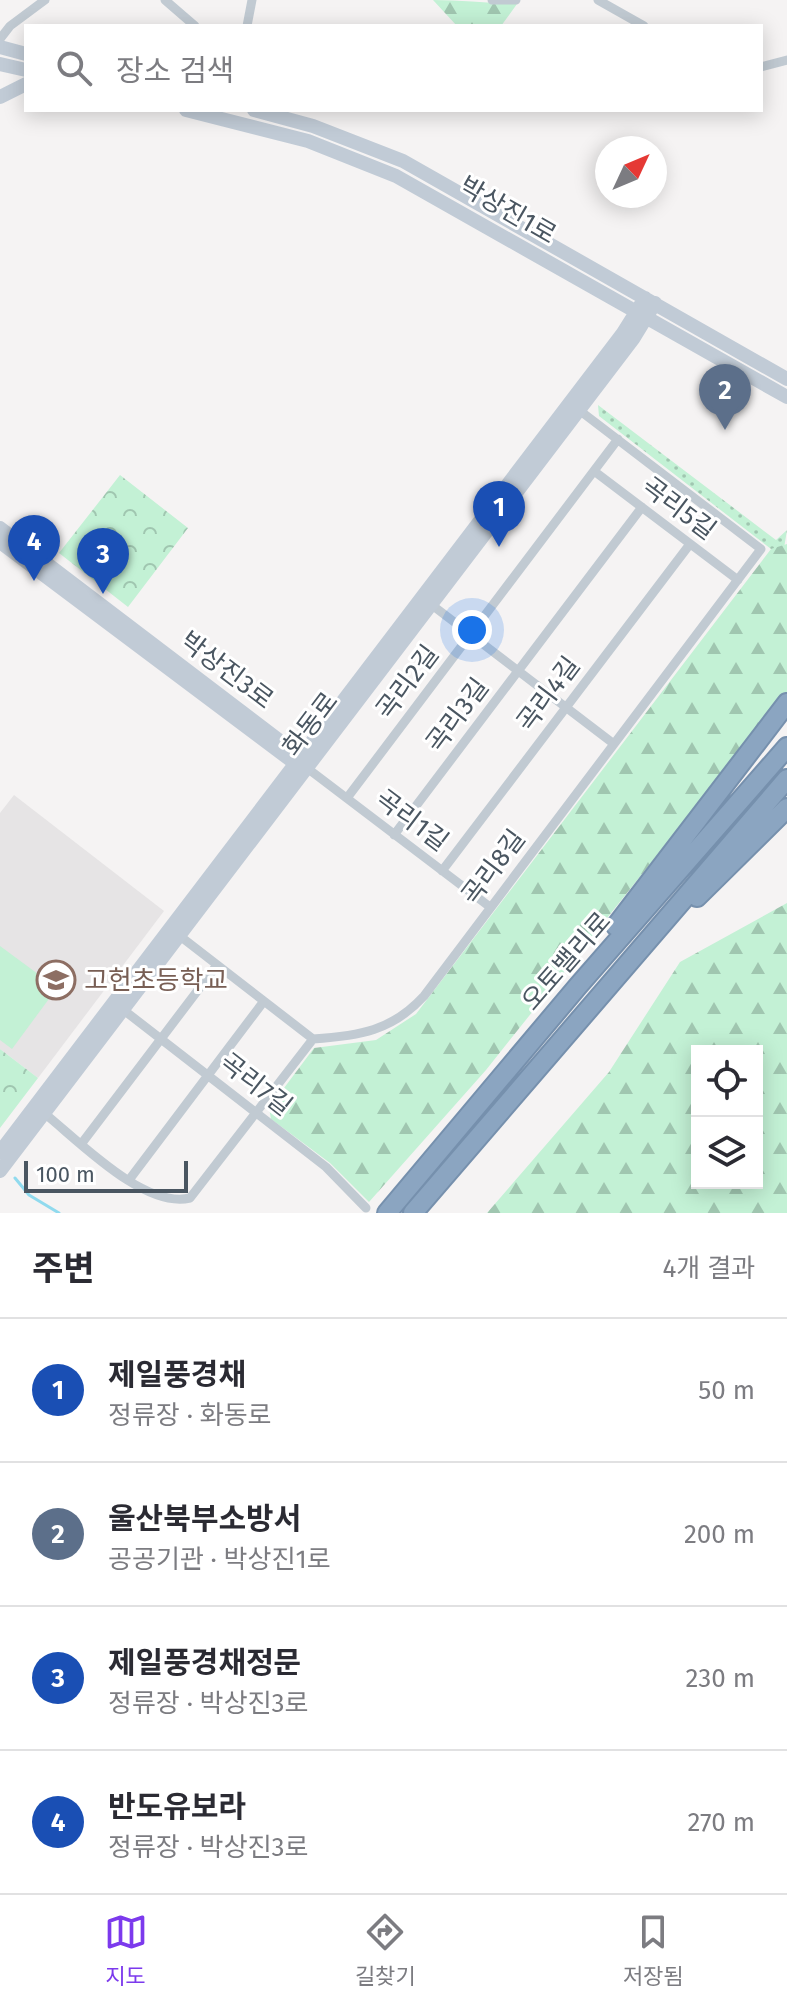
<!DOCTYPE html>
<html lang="ko">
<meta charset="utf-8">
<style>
:root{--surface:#fff;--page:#f7f7f7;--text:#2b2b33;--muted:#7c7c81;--line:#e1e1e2;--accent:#7c3aed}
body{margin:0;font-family:"Fira Sans","Noto Sans KR",sans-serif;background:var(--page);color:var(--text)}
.controls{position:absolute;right:24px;bottom:24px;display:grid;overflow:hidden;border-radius:0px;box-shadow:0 4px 20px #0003}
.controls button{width:72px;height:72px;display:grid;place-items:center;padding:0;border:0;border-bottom:2px solid var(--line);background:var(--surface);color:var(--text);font:40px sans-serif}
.compass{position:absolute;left:595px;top:136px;width:72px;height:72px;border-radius:50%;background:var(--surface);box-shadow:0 4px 20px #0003;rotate:46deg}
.scale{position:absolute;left:24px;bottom:20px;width:164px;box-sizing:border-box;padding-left:8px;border:4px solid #4a5661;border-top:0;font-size:22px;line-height:28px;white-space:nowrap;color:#4a5661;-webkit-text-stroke:6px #fff;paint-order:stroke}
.you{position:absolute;left:472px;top:630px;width:28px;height:28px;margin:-20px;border:6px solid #fff;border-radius:50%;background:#1a73e8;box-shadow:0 0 0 12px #1a73e833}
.badge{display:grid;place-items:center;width:52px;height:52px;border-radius:50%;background:var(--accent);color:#fff;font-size:26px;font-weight:700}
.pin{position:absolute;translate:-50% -66px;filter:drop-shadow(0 2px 4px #0008)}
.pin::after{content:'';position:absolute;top:42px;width:28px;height:24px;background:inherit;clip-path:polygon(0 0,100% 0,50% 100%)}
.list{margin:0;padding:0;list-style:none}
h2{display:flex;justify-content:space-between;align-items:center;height:104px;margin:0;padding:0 32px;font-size:34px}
h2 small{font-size:26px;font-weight:400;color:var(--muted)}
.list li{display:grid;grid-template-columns:52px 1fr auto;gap:24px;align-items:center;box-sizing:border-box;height:144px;padding:0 32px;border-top:2px solid var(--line)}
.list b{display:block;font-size:30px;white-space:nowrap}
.list p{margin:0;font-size:26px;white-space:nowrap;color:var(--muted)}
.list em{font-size:26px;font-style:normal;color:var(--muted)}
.icon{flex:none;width:44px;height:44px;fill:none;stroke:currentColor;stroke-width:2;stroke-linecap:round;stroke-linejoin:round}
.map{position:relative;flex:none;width:787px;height:1213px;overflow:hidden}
.search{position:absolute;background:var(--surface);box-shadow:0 4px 20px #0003;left:24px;right:24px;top:24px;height:88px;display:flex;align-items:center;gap:20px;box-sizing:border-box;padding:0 28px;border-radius:0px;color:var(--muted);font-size:30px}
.sheet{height:680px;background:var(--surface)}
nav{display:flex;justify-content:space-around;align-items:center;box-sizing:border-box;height:112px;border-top:2px solid var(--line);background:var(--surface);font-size:22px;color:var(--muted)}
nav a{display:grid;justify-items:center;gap:4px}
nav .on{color:var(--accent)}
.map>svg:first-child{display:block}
.education{fill:#e6e4e5}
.grass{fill:url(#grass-dots)}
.forest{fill:url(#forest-firs);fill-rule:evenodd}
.park{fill:url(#park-crowns)}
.garden{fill:#c3f1d5}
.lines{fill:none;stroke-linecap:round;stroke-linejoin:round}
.stream{stroke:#90daee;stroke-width:3}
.highway-casing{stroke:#7690ad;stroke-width:22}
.street{stroke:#c1cad2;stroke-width:9}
.secondary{stroke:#c1cbd6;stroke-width:14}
.highway{stroke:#8ba5c1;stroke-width:18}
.labels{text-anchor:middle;stroke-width:6;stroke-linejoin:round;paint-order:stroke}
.street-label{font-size:26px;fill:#4a5661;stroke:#fff}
.education-label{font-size:26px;fill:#785e54;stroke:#fff;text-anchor:start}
</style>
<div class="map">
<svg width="787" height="1213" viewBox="0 0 787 1213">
<defs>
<pattern id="grass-dots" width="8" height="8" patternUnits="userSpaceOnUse" patternTransform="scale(2)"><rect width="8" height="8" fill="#c3f1d5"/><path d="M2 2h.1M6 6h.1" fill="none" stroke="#a0c6b0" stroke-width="1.8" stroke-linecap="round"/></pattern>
<pattern id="forest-firs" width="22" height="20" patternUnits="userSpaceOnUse" patternTransform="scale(2)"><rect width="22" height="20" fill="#c3f1d5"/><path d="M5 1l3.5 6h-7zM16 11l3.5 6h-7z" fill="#a0c6b0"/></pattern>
<pattern id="park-crowns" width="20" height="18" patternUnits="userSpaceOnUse" patternTransform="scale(2)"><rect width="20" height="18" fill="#c3f1d5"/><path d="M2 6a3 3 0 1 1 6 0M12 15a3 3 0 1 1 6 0" fill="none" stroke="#a0c6b0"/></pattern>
</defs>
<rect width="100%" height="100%" fill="#f5f3f3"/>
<path class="education" d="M14,795l150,116 -126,167 -38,-29v-236z"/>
<path class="grass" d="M598,405l178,135 11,-10 -3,18 -13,1 -172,-133z"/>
<path class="forest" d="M433,0c29,0 56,3 84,4l-16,22h-44z
M787,544v148l-301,378 -117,132 -39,-39 -59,-44 -2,-11 45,-60 62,-8 40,-26 355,-465z
M787,903v310h-300l122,-141 71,-110zM757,1051v132h-60v-132z"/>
<path class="park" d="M120,475l68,53 -60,79 -69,-54z
M0,1049l38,29 -38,50z"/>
<path class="garden" d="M0,946l57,42 -45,61 -12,-9z"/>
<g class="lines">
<path class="stream" d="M15,1178l14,17 30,18"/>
<defs>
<path id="highway" d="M697,897l90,-89
M616,926l171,-223
M387,1213l191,-227 209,-239
M413,1213l374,-434"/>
</defs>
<use href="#highway" class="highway-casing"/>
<path class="street" d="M165,0l30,26
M492,0h24
M598,0l46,26
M247,26l5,-26
M0,39l10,-13 35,-26
M761,67l26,-7
M594,471l144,109
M428,602l186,142
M307,768l183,139
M347,798l271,-359
M394,835l248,-328
M442,871l248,-327
M176,933l137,106
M121,1008l205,159 40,41
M44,1113c35,28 100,96 146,85l123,-159c46,-3 79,-8 111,-43l337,-447 -182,-139
M82,1143l135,-178
M129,1180l135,-179"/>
<path class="secondary" d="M0,47l26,7
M0,64l26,6
M0,97l26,-13
M186,110l122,31 88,35 391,221
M254,110l59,16 90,35 384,218
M0,528l301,229 4,7
M0,542l300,225
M0,1152l623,-819 22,-35
M0,1171l633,-832 22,-36"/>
<use href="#highway" class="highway"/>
</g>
<defs>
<symbol id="school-ring" viewBox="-11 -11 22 22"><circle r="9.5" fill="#fff" stroke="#8d6e63" stroke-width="1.5"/><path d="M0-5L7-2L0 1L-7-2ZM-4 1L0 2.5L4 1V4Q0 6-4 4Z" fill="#8d6e63"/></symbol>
</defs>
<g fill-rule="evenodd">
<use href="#school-ring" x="34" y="958" width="44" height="44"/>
</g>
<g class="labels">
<g class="street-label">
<text transform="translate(508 210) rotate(30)" y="9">박상진1로</text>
<text transform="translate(679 508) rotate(37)" y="9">곡리5길</text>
<text transform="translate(227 670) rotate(37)" y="9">박상진3로</text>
<text transform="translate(407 682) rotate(-53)" y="9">곡리2길</text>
<text transform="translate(548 694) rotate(-53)" y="9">곡리4길</text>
<text transform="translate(457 715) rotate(-53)" y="9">곡리3길</text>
<text transform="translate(310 724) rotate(-53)" y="9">화동로</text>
<text transform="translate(412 820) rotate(37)" y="9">곡리1길</text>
<text transform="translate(493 867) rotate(-53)" y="9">곡리8길</text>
<text transform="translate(566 961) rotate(-49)" y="9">오토밸리로</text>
<text transform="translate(256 1084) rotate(38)" y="9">곡리7길</text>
</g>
<g class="education-label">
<text x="84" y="989">고헌초등학교</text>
</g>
</g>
</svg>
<div class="controls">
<button><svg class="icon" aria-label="locate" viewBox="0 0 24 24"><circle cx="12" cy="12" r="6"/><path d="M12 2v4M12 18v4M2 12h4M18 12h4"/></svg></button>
<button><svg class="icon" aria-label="layers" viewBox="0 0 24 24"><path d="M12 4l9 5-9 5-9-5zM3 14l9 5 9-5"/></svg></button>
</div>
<svg class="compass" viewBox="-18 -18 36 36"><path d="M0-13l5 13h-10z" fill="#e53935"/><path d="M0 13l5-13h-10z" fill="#7c7c81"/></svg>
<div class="scale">100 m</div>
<div class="you"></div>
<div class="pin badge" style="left:499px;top:547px;background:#1a4fb4">1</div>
<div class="pin badge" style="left:725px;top:430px;background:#5c6f8a">2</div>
<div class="pin badge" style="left:103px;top:594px;background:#1a4fb4">3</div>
<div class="pin badge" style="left:34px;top:581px;background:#1a4fb4">4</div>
<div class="search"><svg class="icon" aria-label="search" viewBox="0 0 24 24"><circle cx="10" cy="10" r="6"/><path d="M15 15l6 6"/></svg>장소 검색</div>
</div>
<section class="sheet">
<h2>주변<small>4개 결과</small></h2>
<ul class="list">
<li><span class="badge" style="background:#1a4fb4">1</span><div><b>제일풍경채</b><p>정류장 · 화동로</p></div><em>50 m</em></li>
<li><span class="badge" style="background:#5c6f8a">2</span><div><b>울산북부소방서</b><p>공공기관 · 박상진1로</p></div><em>200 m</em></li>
<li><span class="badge" style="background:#1a4fb4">3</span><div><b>제일풍경채정문</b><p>정류장 · 박상진3로</p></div><em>230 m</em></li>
<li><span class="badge" style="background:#1a4fb4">4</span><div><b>반도유보라</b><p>정류장 · 박상진3로</p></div><em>270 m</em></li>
</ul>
</section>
<nav>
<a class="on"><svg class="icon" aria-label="map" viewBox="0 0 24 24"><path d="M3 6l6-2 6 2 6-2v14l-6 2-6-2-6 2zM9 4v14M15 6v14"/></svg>지도</a>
<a><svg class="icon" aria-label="directions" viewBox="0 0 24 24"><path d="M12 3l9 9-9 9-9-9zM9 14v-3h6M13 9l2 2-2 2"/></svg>길찾기</a>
<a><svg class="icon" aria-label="saved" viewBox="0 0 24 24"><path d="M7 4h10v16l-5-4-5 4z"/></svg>저장됨</a>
</nav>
